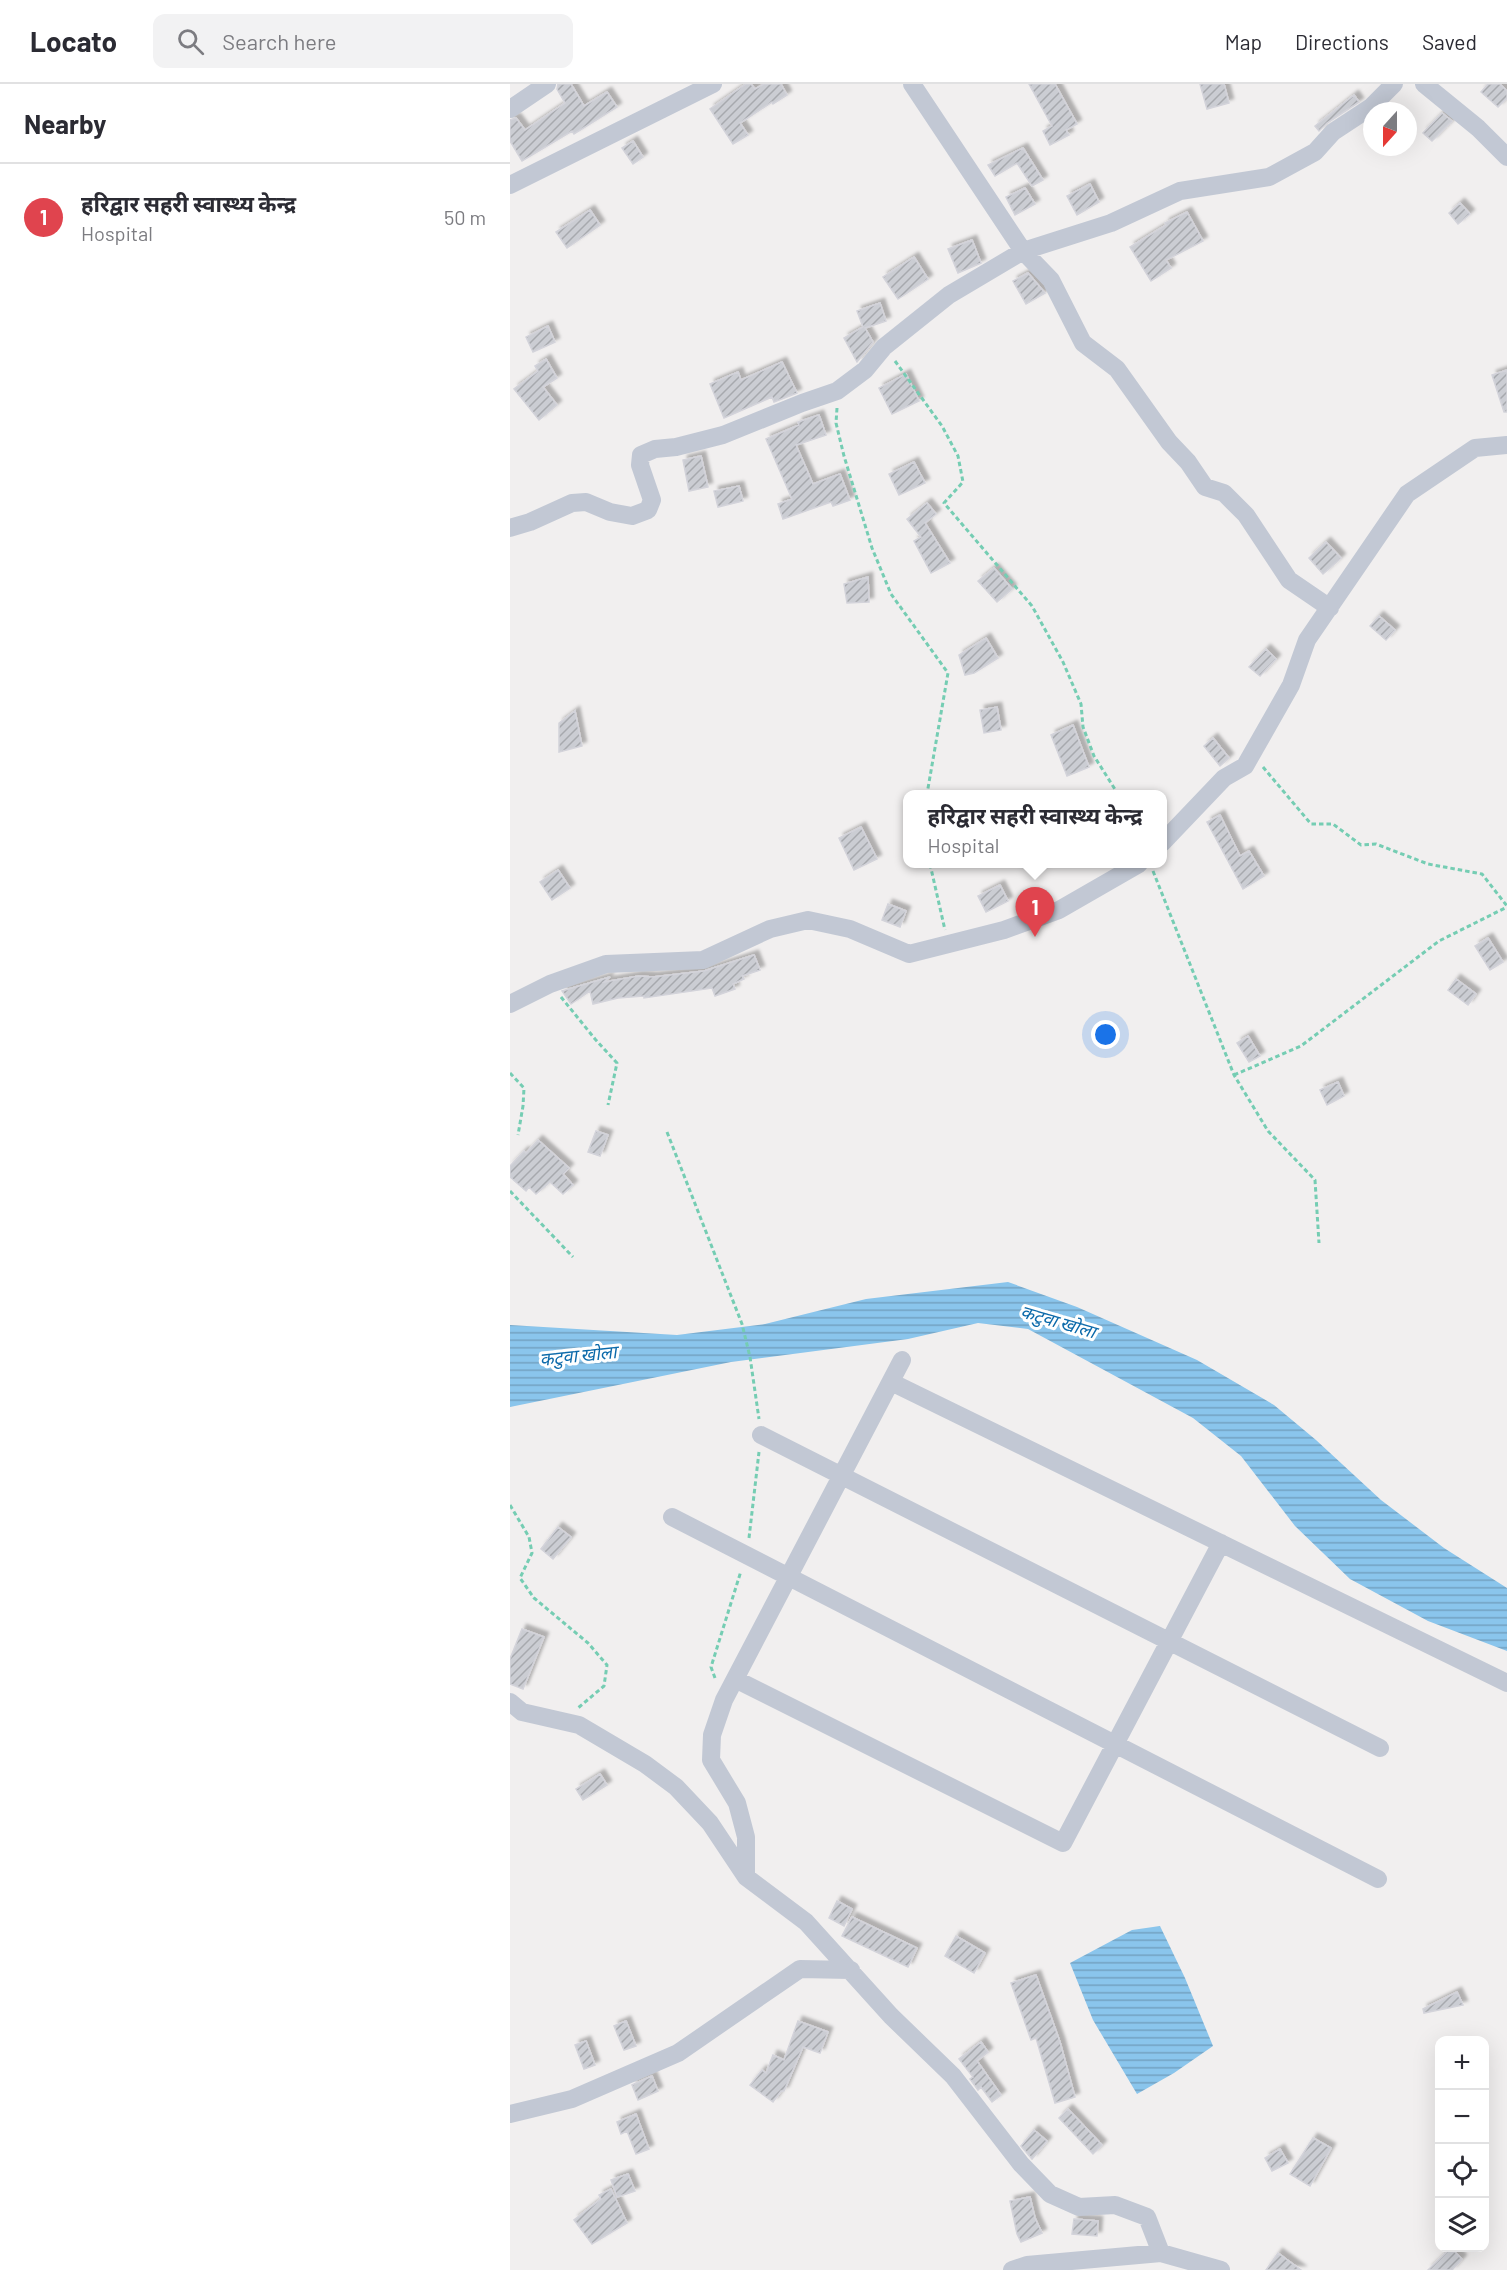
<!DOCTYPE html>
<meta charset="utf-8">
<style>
:root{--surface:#fff;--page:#f2f2f3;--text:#2b2b33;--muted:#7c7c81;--line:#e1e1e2;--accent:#7c3aed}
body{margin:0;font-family:Barlow,"Noto Sans Devanagari",sans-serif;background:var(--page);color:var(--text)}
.controls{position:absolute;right:18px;bottom:18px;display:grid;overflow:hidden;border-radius:12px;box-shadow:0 6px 24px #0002}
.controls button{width:54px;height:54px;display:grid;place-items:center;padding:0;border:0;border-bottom:2px solid var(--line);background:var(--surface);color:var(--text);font:30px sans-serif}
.compass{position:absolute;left:853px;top:18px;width:54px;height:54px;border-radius:50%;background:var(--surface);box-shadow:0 6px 24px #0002;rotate:201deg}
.you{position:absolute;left:596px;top:951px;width:21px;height:21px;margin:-15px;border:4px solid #fff;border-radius:50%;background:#1a73e8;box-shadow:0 0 0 9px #1a73e833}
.badge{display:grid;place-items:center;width:39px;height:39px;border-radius:50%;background:var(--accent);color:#fff;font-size:20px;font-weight:700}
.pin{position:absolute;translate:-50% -50px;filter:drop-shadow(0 2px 3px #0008)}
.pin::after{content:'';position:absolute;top:32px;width:21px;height:18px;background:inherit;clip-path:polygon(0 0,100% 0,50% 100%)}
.popup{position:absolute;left:393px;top:706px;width:264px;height:78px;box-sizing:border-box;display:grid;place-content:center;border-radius:12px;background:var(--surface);filter:drop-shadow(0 2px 4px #0005);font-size:20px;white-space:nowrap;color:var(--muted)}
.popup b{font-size:22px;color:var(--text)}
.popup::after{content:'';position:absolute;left:50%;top:100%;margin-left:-12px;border:12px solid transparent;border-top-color:var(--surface)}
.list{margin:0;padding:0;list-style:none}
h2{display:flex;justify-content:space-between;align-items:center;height:78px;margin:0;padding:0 24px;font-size:26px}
h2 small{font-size:20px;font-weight:400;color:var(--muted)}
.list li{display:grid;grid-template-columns:39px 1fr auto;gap:18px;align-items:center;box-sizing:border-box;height:108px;padding:0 24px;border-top:2px solid var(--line)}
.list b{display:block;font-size:22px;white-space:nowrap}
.list p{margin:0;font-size:20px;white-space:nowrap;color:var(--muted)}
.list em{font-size:20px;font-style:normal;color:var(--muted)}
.icon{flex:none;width:33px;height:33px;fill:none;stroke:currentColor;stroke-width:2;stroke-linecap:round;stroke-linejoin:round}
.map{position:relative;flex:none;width:997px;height:2186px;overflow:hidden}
header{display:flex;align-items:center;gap:36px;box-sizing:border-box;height:84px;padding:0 30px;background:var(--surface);border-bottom:2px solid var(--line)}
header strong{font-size:28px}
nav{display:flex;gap:33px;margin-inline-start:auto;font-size:21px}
.search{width:420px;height:54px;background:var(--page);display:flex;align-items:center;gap:15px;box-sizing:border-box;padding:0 21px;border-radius:12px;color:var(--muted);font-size:22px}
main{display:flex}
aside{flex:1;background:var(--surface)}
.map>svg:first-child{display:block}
.water{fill:url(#water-rules)}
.building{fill:url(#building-hatch);stroke:#d3d3da;stroke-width:1.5;filter:url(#shadow)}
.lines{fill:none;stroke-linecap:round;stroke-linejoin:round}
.path{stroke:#75cdb3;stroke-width:3;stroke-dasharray:4.5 3;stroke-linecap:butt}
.minor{stroke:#c2c8d4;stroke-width:18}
.labels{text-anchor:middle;stroke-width:6;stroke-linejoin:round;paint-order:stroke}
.water-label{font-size:18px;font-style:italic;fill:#0c6aaa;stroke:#fff}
</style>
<header>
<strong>Locato</strong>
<div class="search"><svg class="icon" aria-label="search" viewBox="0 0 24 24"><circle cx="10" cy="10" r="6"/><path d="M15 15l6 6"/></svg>Search here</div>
<nav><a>Map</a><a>Directions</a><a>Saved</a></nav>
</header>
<main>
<aside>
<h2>Nearby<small></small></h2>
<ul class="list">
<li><span class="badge" style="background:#e0444e">1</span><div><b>हरिद्वार सहरी स्वास्थ्य केन्द्र</b><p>Hospital</p></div><em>50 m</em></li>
</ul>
</aside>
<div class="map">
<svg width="997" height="2186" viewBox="0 0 997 2186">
<defs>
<pattern id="water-rules" width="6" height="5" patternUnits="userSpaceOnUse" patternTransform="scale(1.5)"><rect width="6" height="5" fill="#8ac5ec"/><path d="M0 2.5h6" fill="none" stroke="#73a2c2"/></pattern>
<pattern id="building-hatch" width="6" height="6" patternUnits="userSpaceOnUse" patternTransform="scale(1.5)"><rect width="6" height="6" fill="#cbcdd3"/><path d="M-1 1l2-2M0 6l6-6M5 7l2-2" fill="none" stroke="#a7a9ae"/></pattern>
<filter id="shadow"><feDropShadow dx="4.5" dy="-4.5" stdDeviation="1.5" flood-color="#0004"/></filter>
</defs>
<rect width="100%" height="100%" fill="#f1efef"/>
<path class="water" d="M498,1198l69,25 120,53 77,45 42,35 65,60 63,48 63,40v63l-79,-30 -78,-42 -55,-53 -54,-70 -48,-38 -165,-89 -50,-6 -70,16 -177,23 -221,45v-82l167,10 88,-11 101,-25z
M650,1842l25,52 28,68 -39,27 -37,21 -44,-74 -23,-57 62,-33z"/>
<path class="building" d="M48,0h13l13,22 23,-14 10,15 -43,27 -2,-3 -50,30 -12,-20v-21l6,-2 9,12 40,-27 -8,-14z
M236,0h5l4,5 9,-5h17l6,11 -14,9 -1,-2 -32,21 8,12 -15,9 -23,-35z
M519,0h26l22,40 -11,6 3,5 -19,10 -7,-14 9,-5z
M690,0h24l5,19 -22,6z
M978,0h12l7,7v7l-9,9 -17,-15z
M844,11l5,7 -32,21 -8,8 -4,-5z
M932,29l10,8 -20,20 -9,-8z
M123,57l10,16 -10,7 -11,-16z
M513,64l20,32 -11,6 -15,-23 -22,13 -7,-11z
M580,100l9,18 -22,13 -10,-19z
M515,104l10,16 -20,11 -9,-18z
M950,119l10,11 -12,10 -9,-11z
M80,126l10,15 -33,23 -11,-16z
M677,128l16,29 -37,19 5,8 -20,13 -21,-34 36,-22 -1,-2z
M462,156l9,23 -23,10 -10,-24z
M404,173l14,22 -30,20 -15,-22z
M518,189l17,20 -19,11 -13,-23z
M370,219l6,18 -21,7 8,14 -16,20 -13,-24 19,-11 -6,-16z
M38,242l7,16 -22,10 -7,-15z
M36,275l11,19 -14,9 14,18 -18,15 -25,-31 24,-18 -3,-5z
M272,278l15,31 -23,9 -2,-5 -48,21 -14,-34 28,-12 3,8z
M997,286v42h-3l-12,-37z
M396,290l13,27 -27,13 -13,-26z
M309,331l7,20 -30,10 17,39 27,-10 10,26 -17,6 -2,-4 -48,17 -5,-15 14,-5 -26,-60 33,-14 -1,-3z
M191,372l7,31 -19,4 -6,-31z
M404,378l11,21 -26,12 -10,-21z
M229,402l4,15 -25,6 -4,-16z
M417,419l9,11 -11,9 25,40 -19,10 -17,-32 7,-4 -14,-18z
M816,458l15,16 -18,16 -14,-16z
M484,484l18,21 -15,13 -19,-21z
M358,493l1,25 -22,1 -3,-19z
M869,532l16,14 -9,10 -16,-14z
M476,554l12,20 -24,15 -9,2 -6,-20z
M756,565l10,10 -16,17 -11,-9z
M487,623l4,23 -17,3 -4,-23z
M65,627l7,35 -23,6v-29z
M563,641l16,42 -22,9 -16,-41z
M703,654l16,20 -9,8 -16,-20z
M710,731l20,41 9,-5 15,25 -21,13 -36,-67z
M351,743l16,32 -23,11 -15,-32z
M48,786l12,18 -18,12 -12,-18z
M490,801l8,16 -22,11 -8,-16z
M378,820l18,7 -6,16 -18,-7z
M978,854l15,24 -13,8 -15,-24z
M244,871l6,15 -18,6 2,3 -11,5 2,5 -20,7 -3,-8 -68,10v-2l-26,2 -25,6 -3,-13 -19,13 -9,-13 48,-14 -6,5 35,-6 14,1 51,-6z
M946,895l20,15 -8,11 -20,-15z
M738,952l12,20 -11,6 -12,-19z
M828,998l6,14 -17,9 -7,-15z
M86,1047l12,4 -8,21 -12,-4z
M28,1056l31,28 -6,6 10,11 -10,9 -13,-12 -14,12 -7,-7 -3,4 -16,-14v-11l14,-15 2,2z
M48,1443l13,10 -18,22 -12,-10z
M12,1545l22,8 -21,52 -13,-5v-25z
M90,1690l7,11 -24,15 -7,-11z
M327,1817l15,8 -8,17 -15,-8z
M342,1833l65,31 -9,19 -66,-31z
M446,1852l29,17 -11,20 -29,-17z
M526,1891l24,67 15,55 -20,6 -19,-65 -5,2 -20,-57z
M947,1908l6,13 -39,8 -1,-4z
M116,1937l10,25 -12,4 -10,-24z
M288,1937l30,11 -8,21 -17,-6 -19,44h-3l-8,11 -23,-17 12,-15 4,3 7,-18 11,5z
M76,1957l9,24 -11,4 -9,-24z
M471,1958l7,10 -11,9 24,34 -9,7 -11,-15 -3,3 -8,-11 3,-2 -14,-18z
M142,1992l6,15 -20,9 -6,-15z
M558,2025l34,36 -9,9 -34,-36z
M126,2030l13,35 -13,5 -9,-23 -6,3 -4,-12z
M524,2046l13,11 -15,18 -11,-13z
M803,2054l18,10 -21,38 -20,-12z
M770,2065l8,14 -16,8 -7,-13z
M118,2090l7,17 -18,6 -6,-17z
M101,2105l16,34 -35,21 -18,-24 27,-21 -2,-4z
M520,2113l5,21 7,15 -21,9 -4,-8 -7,-33z
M564,2135l24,2 -1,15 -25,-2z
M941,2164l11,11 -10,11h-24z
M768,2169l23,17h-35z"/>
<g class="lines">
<path class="path" d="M385,277l47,65 16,30 5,26 -19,21 88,103 31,56 18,42 2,23 11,29 24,38
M327,324l-1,15 8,33 28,92 19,46 57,79 -21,121
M753,683l48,57h22l28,21 15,-1 52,20 54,10 25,32
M420,780l15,66
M643,787l81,204 34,56 47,49 4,63
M51,913l34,42 22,24 -9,42
M0,989l14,15 -1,18 -5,29
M724,991l67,-29 138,-105 68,-34
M157,1048l75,192 8,33 9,62
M0,1107l63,66
M0,1421l19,32 3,16 -12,25 14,20 54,45 19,22 -3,21 -26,22
M239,1454l10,-86
M205,1594l-4,-11 30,-96"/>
<path class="minor" d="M402,0l111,167 28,29 32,63 34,26 52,73 19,20 17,25 19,6 22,22 43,65 41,28
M914,0l54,44 29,29
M0,25l37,-25
M0,101l203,-101
M0,444l20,-6 42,-19 14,-1 24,10 22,4 16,-6 4,-10 -12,-35 1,-10 14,-6 21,-2 47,-12 79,-32 35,-12 28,-21 19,-23 65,-52 74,-44 88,-28 69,-32 89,-14 46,-25 18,-20 38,-25 23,-23
M652,759l62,-65 21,-12 46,-81 16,-45 100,-146 68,-46 32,-3
M0,920l40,-20 56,-20 97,-4 67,-31 38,-9 42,9 59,25 95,-24 55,-20 80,-46
M381,1298l616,301
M251,1351l619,313
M162,1433l706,362
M225,1595l328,164 158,-300
M0,1618l12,10 57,13 66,39 31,23 34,36 36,54 60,45 85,94 62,60 68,88 29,30 29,13 36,-2 32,12 14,36
M236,1793v-40l-9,-34 -26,-43 1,-25 12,-35 178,-340
M0,2030l62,-15 106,-46 122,-84 51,1
M502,2186l15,-5 134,-12 60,17"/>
</g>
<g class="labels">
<g class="water-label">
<text transform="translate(548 1238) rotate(16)" y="6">कटुवा खोला</text>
<text transform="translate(68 1272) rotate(-6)" y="6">कटुवा खोला</text>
</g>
</g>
</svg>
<div class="controls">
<button>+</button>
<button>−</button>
<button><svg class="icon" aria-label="locate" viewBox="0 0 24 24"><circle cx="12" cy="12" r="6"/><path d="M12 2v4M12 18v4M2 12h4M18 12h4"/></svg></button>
<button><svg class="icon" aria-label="layers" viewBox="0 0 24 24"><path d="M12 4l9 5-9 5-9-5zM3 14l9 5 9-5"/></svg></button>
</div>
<svg class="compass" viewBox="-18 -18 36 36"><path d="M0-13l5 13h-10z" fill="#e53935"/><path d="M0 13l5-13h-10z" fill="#7c7c81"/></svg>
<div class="you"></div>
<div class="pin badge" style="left:525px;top:853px;background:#e0444e">1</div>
<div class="popup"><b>हरिद्वार सहरी स्वास्थ्य केन्द्र</b>Hospital</div>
</div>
</main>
